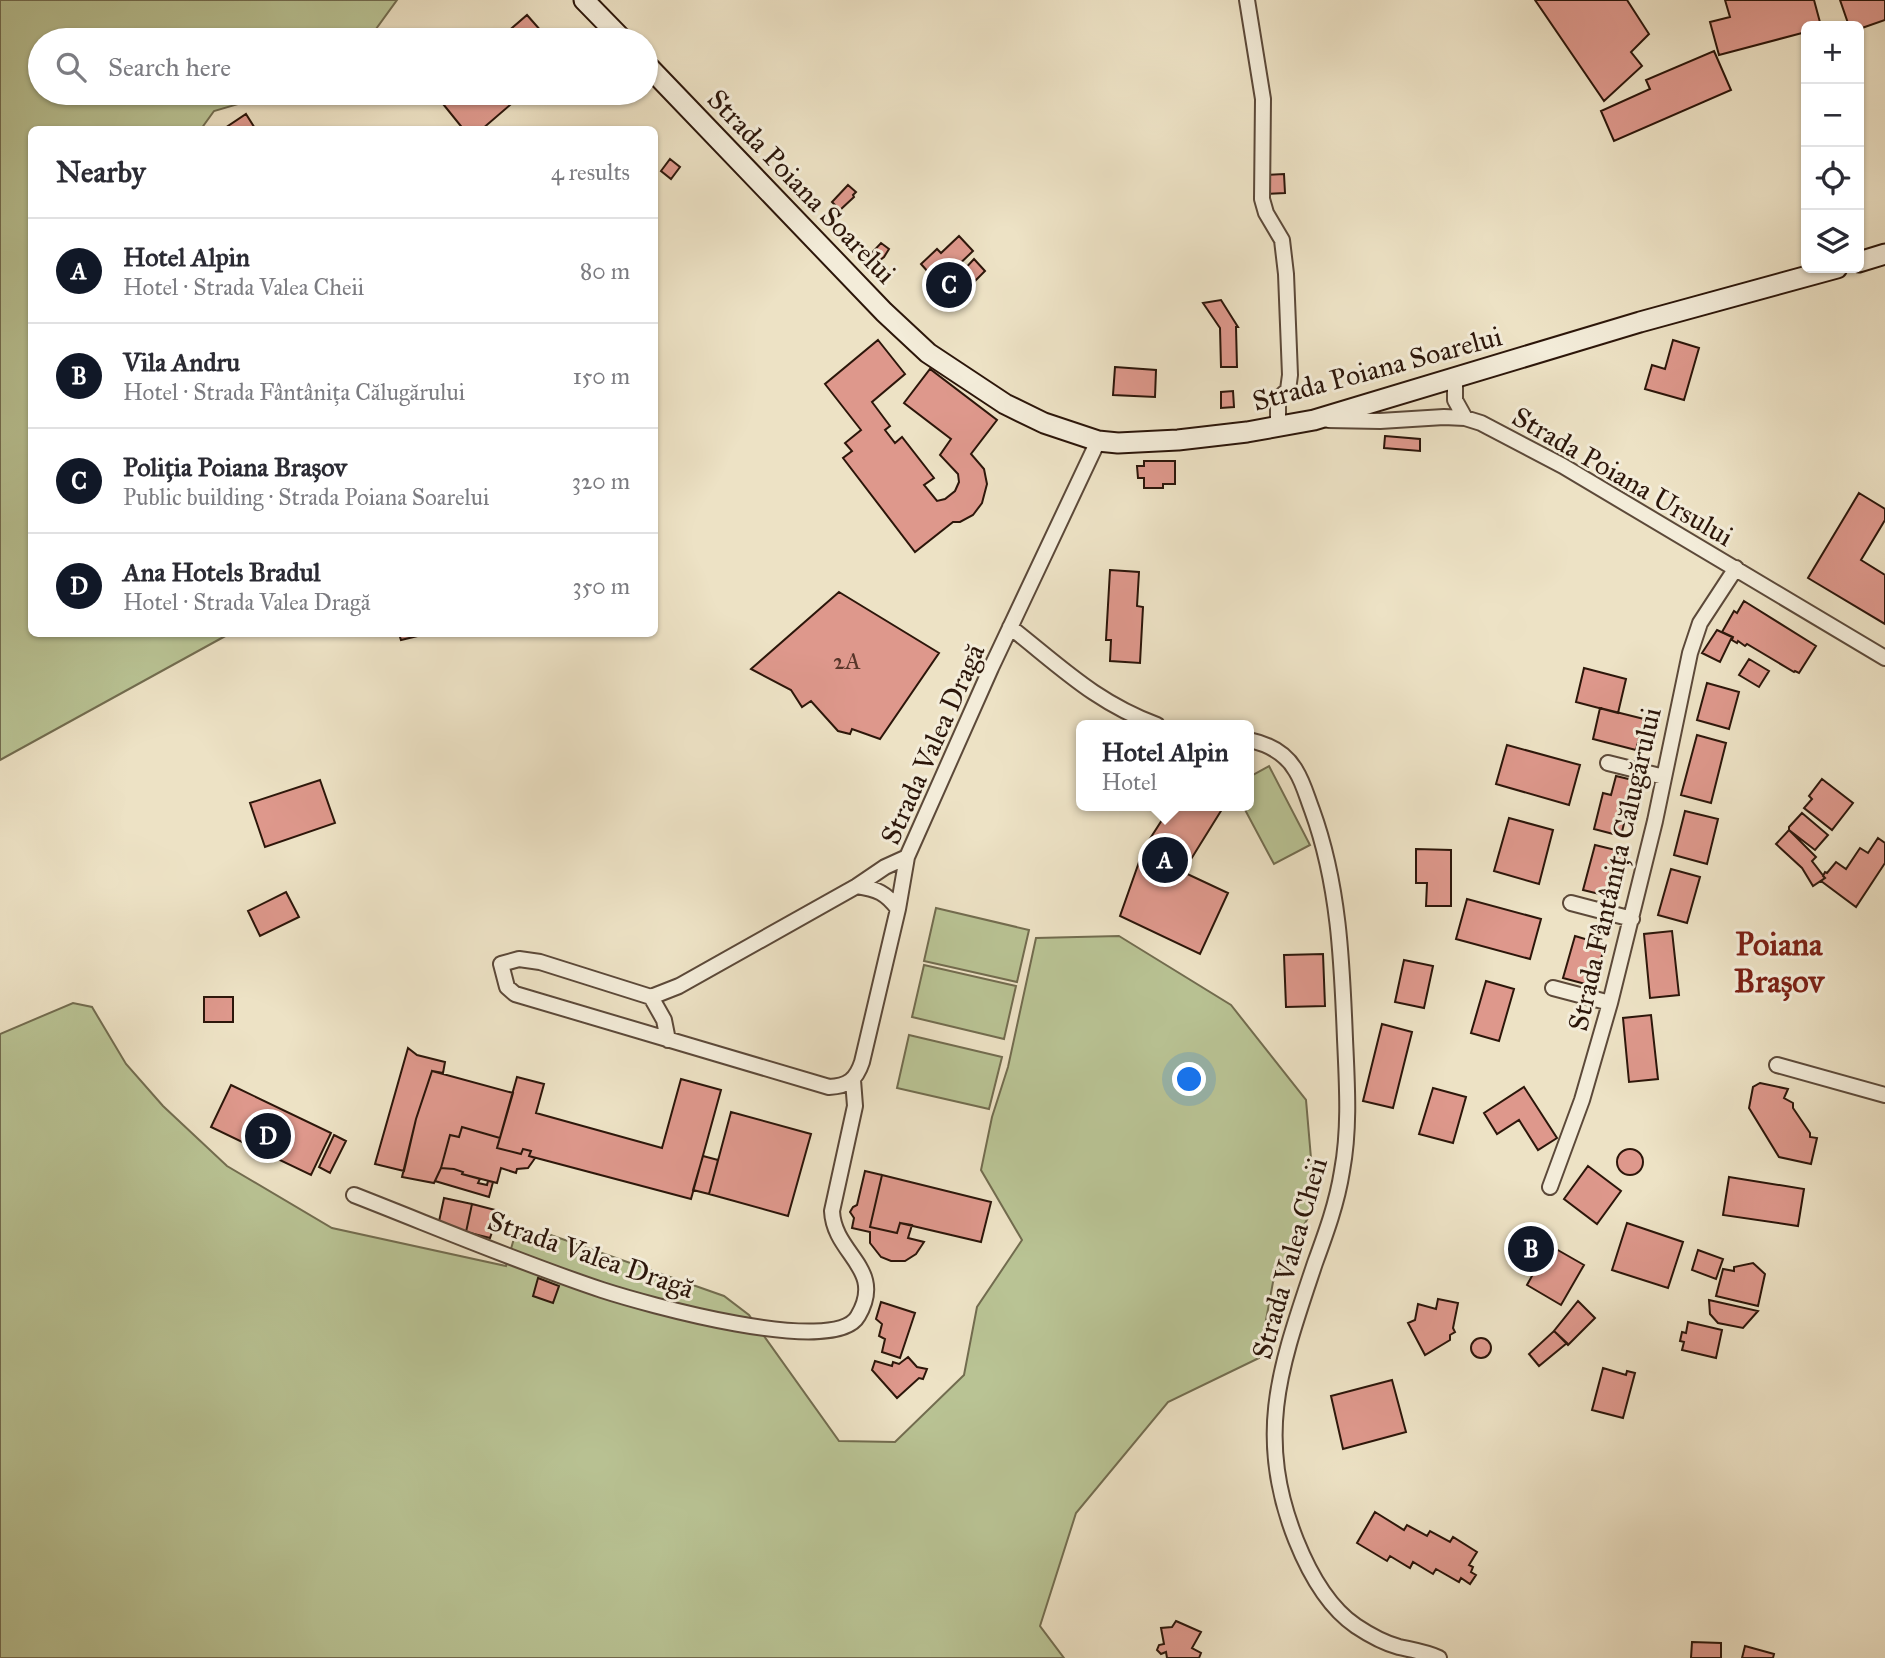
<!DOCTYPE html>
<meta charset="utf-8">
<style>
:root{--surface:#fff;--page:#f2f2f3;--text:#2b2b33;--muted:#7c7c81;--line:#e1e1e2;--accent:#111827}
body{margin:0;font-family:"IM FELL Great Primer",serif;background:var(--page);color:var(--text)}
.controls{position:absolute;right:21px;top:21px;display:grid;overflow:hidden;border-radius:10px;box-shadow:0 2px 5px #0004}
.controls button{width:63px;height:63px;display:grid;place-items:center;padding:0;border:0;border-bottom:2px solid var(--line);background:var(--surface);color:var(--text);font:35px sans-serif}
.you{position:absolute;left:1190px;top:1080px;width:24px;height:24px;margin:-18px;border:5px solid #fff;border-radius:50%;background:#1a73e8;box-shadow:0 0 0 10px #1a73e833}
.badge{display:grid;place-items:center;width:46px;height:46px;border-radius:50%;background:var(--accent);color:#fff;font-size:23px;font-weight:700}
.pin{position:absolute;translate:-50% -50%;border:4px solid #fff;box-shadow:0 2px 7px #0006}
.popup{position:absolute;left:1076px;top:720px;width:178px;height:91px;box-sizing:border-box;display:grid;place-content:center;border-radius:10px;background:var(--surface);filter:drop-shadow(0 2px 5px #0005);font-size:23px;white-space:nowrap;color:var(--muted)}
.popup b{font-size:26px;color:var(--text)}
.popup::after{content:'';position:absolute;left:50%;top:100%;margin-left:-14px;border:14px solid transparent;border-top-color:var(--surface)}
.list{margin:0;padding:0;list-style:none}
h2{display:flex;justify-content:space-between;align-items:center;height:91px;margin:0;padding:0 28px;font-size:30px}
h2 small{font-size:23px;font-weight:400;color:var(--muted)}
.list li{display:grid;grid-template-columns:46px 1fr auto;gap:21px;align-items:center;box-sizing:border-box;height:105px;padding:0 28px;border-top:2px solid var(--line)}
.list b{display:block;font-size:26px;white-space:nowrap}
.list p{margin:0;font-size:23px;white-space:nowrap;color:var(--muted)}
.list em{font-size:23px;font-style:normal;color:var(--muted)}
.icon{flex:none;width:38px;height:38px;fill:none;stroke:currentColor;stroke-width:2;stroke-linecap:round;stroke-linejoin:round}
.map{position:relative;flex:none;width:1885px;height:1658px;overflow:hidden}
.search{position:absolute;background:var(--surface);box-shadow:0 2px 5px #0004;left:28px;top:28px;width:630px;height:77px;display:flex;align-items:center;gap:18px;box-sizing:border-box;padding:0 24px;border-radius:38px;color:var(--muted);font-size:26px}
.panel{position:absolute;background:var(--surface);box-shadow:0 2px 5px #0004;left:28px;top:126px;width:630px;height:511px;border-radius:10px}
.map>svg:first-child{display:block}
.green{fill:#b9c394;stroke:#726c4f;stroke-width:2}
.building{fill:#de988c;stroke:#2c160a;stroke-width:2}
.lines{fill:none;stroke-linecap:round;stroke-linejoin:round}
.street-casing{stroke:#5c4939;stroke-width:18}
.secondary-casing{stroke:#2c160a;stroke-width:23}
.street{stroke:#f3ecd9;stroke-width:14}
.secondary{stroke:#f3ecd9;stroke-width:19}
.labels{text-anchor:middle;stroke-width:6;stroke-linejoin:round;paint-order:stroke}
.number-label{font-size:24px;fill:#58362a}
.street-label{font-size:28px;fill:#2c160a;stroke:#f3ecd9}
.quarter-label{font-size:32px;font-weight:bold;fill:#7a1f14;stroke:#f3ecd9}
</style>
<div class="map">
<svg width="1885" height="1658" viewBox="0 0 1885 1658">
<rect width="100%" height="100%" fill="#ede2c5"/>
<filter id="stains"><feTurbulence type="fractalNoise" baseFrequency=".00286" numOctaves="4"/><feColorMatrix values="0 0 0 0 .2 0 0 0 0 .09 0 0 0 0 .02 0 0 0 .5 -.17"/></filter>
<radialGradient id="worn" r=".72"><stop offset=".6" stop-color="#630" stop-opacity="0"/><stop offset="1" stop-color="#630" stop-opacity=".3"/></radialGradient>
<path class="green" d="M0,0h397l-29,40h-328v53h236l-62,18 -13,18 -169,1v504h197l-229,126z
M1269,766l41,79 -36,19 -31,-58h6v-29z
M936,908l93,22 -12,52 -93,-21z
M1119,936l112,69 75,95 9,105 -42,77 -14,76 -91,44 -92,111 -36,113 24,32h-1064v-624l73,-31 19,4 34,57 37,42 64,60 105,62 174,38 9,-31 33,-1 176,62 25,19 90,126 56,1 69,-67 13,-68 45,-67 -41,-70 11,-53 16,-50 28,-129z
M924,965l92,21 -12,53 -92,-22z
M909,1035l93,22 -13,52 -92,-21z"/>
<path class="building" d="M1535,0h92l22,34 -18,18 11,14 -38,35z
M1725,0h89l7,26h-15v6l-87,23 -9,-33 20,-5z
M1840,0h45v20l-26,9v-3h-10z
M527,15l22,25h-51z
M1714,51l17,39 -117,51 -13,-30 49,-22 -4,-9z
M437,93h87l-43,37h-17l-29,-36z
M246,114l10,16h-34z
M670,159l10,8 -9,12 -10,-8z
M1284,174l1,19 -18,1 -1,-19z
M848,185l8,7 -3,3 1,2 -14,13 -8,-8z
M959,236l14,15 -24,23 -9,-10 -11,9 -8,-9 16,-15 4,4z
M881,243l8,6 -5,8 -9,7 -7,-7z
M974,259l11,12 -14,14 -10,-12z
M940,264l13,15 8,-6 10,12 -19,18 -26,-27z
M1221,300l17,27h-2l1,40h-16l-1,-39 -17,-25z
M878,340l27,34 -33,28 18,24 -5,4 10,13 7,-6 32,41 -10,7 13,16 8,-2 10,-8 4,-9 -1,-8 -18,-19 11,-16 -47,-36 26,-34 67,51 -26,34 13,15 3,15 -5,19 -9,12 -13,7h-7l-38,30 -72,-94 9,-7 -7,-8 16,-13 -36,-46z
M1673,340l26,8 -15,52 -39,-11 7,-24 13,4z
M1115,367l41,3 -1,27 -42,-2z
M1233,391l1,16 -13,1v-16z
M1385,436l35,3v12l-36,-3z
M1144,461h31v23h-12v4h-19v-10h-6l-1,-12h7z
M1859,493l26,16v11l-24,40 24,15v49l-77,-46z
M1110,570l29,2 -2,34 6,1 -3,56 -30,-2 1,-21h-5z
M839,592l100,61 -59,86 -28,-10 -2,5 -12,-3 -27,-30 -9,6 -11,-17 -40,-21z
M1744,601l72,45 -17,27 -4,-2 -1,1 -47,-28 -2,2 -7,-5 -1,2 -5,-3 1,-3 -11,-5 12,-21 3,2z
M1717,630l15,7 -12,25 -18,-9z
M399,634h27l-25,6z
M1749,659l20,12 -10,16 -20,-12z
M1584,668l42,11 -8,34 -42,-11z
M1707,683l32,9 -10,37 -32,-9z
M1600,708l44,11 -8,31 -43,-11z
M1697,735l29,8 -15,60 -30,-8z
M1507,745l73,20 -11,40 -73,-21z
M1616,776l29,7 -8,31 -10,-3 -6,25 -27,-7 9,-36 8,2z
M1822,779l31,24 -21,27 -28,-22 8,-9 -3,-3z
M320,780l15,43 -70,24 -15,-44z
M1171,806h53l-41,66 45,21 -28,61 -80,-38 24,-68z
M1685,811l33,8 -11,45 -33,-9z
M1802,813l26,22 -13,15 -26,-20v-3z
M1509,818l44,12 -14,54 -45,-13z
M1789,830l27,27 -4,4 13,17 -12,8 -11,-18 -26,-24z
M1878,838l7,5v20l-29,44 -35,-26 4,-3 -2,-2 2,-4 2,1 9,-11 10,7 14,-21 8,5z
M1595,845l33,8 -12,45 -33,-8z
M1416,849l35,1v56h-25l1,-23h-11z
M1671,869l29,8 -13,46 -29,-8z
M286,892l13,25 -39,19 -12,-25z
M1467,899l74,20 -11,40 -74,-20z
M1672,931l7,64 -29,3 -6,-64z
M1575,936l30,9 -12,41 -30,-8z
M1323,954l2,52 -39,1 -2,-52z
M1404,960l29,6 -9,42 -29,-6z
M1486,981l28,8 -15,52 -28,-8z
M204,997h29v25h-29z
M1651,1015l7,64 -29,3 -6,-64z
M1382,1024l30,8 -19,76 -30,-7z
M408,1048l9,7 28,7 -2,11 -11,-2 -16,48 -12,52 -29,-7z
M432,1071l81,22 -13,45 -38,-11 -3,10 -9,-2 -9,33 -7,15 -32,-6 14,-58z
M517,1077l27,7 -8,29 126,35 19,-69 40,11 -30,109 -162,-43 2,-5 -8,-2 -2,5 -24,-6z
M1760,1083l28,6 -4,9 9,5v5l17,25v4l7,1 -6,26 -32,-7 -30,-49 4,-21z
M231,1085l100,48 -20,42 -100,-48z
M1524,1087l33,51 -19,12 -19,-30 -22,14 -13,-21z
M1433,1088l33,9 -13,46 -34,-9z
M731,1112l80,22 -23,82 -79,-22z
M462,1127l38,11 -3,10 24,6 2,-5 8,2 -2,5 6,2 -2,3 -5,7 -11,1 -1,4 -15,-5 -4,15 -35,-9 1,-2 -9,-3 -13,-1 9,-33 9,2z
M334,1135l12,6 -16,32 -11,-6z
M1617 1162a13 13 0 1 1 26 0a13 13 0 1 1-26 0Z
M703,1156l15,4 -9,34 -16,-4z
M1588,1166l33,25 -24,33 -33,-25z
M441,1168l13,1 9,3 -1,2 18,5 -2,4 9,2 1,-4 5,1 -4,15 -54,-16z
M865,1171l17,4 -12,52 27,6 3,-10 12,2 -4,13 16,4 -8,12 -11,7h-14l-10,-4 -11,-14v-11l-18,-4 2,-10 -4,-6 3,-5 4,-2z
M882,1175l109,27 -10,40 -81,-19 -3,10 -27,-6z
M1729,1177l75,12 -6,37 -75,-11z
M444,1198l28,6 -6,28 -28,-6z
M472,1204l27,7 -9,27 -24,-6z
M1627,1223l56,19 -15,46 -56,-18z
M1549,1245l35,20 -23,40 -34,-20z
M1698,1250l25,9 -7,20 -24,-9z
M1753,1263l12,11 -7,32 -42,-10 7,-27 11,2v-4z
M538,1278l21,8 -6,17 -20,-7z
M1438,1299l20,4 -5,25 2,4 -5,3v5l-25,15 -17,-32 7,-3 3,-16 18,5z
M1709,1300l49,11 -15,17 -25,-5 -8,-9z
M1578,1301l17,17 -27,27 -14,-14z
M881,1302l34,11 -15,45 -18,-6 3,-13 -6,-3 3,-12 -6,-5z
M1688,1322l34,8 -6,28 -34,-8 2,-8 -4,-1 2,-9 4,1z
M1554,1331l13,12 -28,23 -10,-12z
M1471 1348a10 10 0 1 1 20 0a10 10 0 1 1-20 0Z
M908,1357l9,10 10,2 -4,10 -4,-1 -22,20 -25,-28 3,-9 17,5 1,-4 6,2z
M1603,1368l23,7 1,-4 8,2 -12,45 -31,-8z
M1392,1380l14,52 -63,17 -12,-53z
M1375,1512l29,18 3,-5 20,11 3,-5 20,11 3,-5 24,15 -8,13 4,2 -2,5 5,3 -6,9 -9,-6 -2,4 -23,-13 -3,5 -20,-12 -3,6 -20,-12 -3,5 -30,-18z
M1176,1621l25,11 -9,16 9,5 -2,5h-32l-1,-6 -5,2 -4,-4 2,-5 5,-1 -3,-16 11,-1z
M1692,1642l29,1v15h-30z
M1745,1646l29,8 -1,4h-31z"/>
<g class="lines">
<defs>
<path id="street" d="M1247,0l16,99 -1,100 4,14 16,27 4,34 4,101 -2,15 -10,9v28
M1455,377v23l10,18
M1328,420l52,1 64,-4 21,1 16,5 82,43 322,192
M1010,627c51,40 85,75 147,98
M1249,740c19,4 37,13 47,31 7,11 11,26 16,39 27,74 30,152 33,229 2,45 5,89 -3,132 -5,32 -16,62 -27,92 -34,102 -61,171 -19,277 12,30 32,67 60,86 12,8 28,17 43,21 13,3 27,5 40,11
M1608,763l56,14
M857,886c20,3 29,7 41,23
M1571,903l61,16
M1553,988l57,15
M651,997l-111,-35 -21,-3 -18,5 6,23 8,7 314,93c19,-1 27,-7 33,-25l36,-153 9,-52 84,-189 107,-227
M651,997l28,-11 178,-100 28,-19 22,-10
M651,997l13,23 4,20
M1777,1065l108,30
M1550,1187l32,-87 28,-97 45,-182 35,-168 10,-30 36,-55
M354,1195c82,32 164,67 248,95 40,13 233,68 256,26 28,-48 -24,-61 -26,-105l23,-105 -2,-26"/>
<path id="secondary" d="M584,0l39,40
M646,64l238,248 44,41 77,51 39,19 54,18 20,2 60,-3 69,-8 67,-12 326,-98 197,-54
M1859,262l26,-8"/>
</defs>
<use href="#street" class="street-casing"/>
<use href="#secondary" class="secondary-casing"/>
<use href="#street" class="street"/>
<use href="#secondary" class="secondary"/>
</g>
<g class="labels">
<g class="number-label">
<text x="847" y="669">2A</text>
</g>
<g class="street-label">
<text transform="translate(802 186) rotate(46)" y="10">Strada Poiana Soarelui</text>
<text transform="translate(1377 368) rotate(-15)" y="10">Strada Poiana Soarelui</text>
<text transform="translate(1623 476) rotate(30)" y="10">Strada Poiana Ursului</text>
<text transform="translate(932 744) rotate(-66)" y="10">Strada Valea Dragă</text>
<text transform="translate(1614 869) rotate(-77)" y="10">Strada Fântânița Călugărului</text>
<text transform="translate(591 1254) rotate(19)" y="10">Strada Valea Dragă</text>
<text transform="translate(1289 1258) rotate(-74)" y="10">Strada Valea Cheii</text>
</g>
<g class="quarter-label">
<text x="1779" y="955">Poiana<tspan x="1779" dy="37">Brașov</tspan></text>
</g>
</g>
<rect width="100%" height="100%" filter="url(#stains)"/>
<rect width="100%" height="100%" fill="url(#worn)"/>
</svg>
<div class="controls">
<button>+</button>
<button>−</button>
<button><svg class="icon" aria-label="locate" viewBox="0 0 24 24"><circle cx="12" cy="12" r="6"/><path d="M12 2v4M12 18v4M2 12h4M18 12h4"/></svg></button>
<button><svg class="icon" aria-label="layers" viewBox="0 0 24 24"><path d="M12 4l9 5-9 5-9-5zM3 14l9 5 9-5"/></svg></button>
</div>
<div class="you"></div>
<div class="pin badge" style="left:1165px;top:860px">A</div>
<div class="popup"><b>Hotel Alpin</b>Hotel</div>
<div class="pin badge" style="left:1531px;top:1249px">B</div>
<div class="pin badge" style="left:949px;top:285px">C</div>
<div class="pin badge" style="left:268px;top:1136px">D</div>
<div class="search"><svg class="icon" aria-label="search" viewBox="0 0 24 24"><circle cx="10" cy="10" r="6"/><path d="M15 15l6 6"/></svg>Search here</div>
<section class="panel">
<h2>Nearby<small>4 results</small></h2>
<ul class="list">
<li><span class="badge">A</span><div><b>Hotel Alpin</b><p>Hotel · Strada Valea Cheii</p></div><em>80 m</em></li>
<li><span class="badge">B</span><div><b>Vila Andru</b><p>Hotel · Strada Fântânița Călugărului</p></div><em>150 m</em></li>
<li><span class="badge">C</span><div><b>Poliția Poiana Brașov</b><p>Public building · Strada Poiana Soarelui</p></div><em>320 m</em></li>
<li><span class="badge">D</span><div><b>Ana Hotels Bradul</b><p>Hotel · Strada Valea Dragă</p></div><em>350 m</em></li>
</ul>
</section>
</div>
